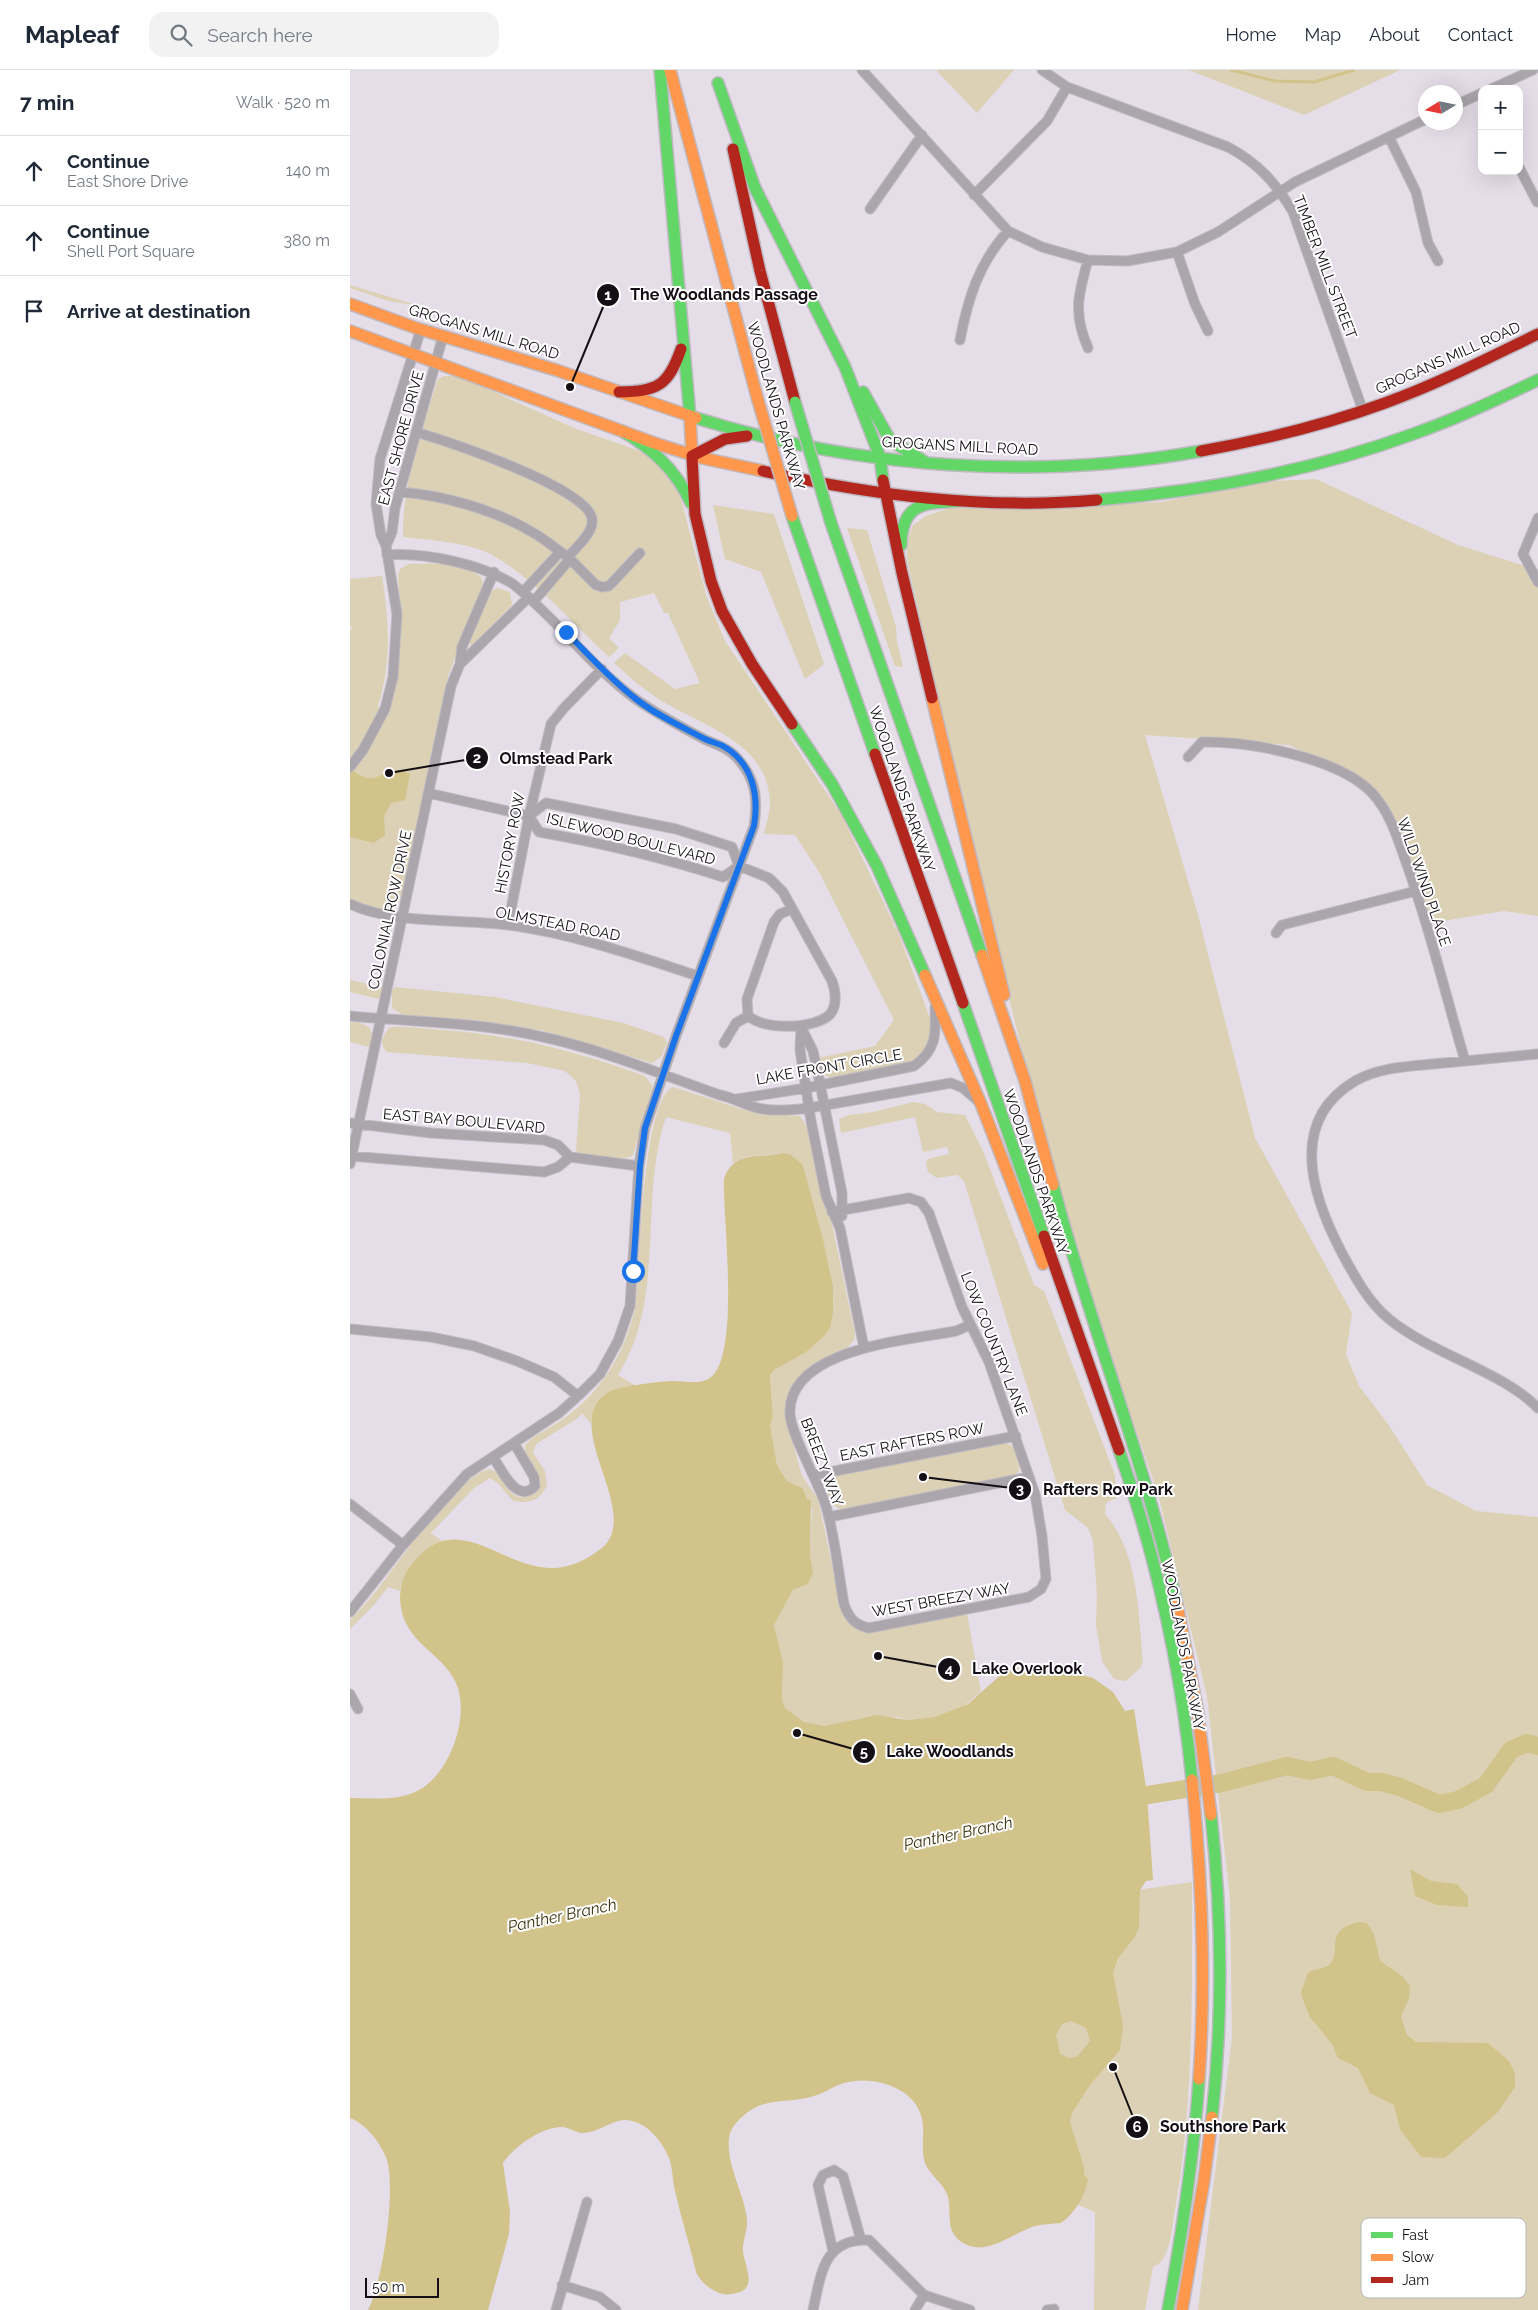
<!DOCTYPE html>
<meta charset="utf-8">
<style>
:root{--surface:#fff;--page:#f2f2f3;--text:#1f2937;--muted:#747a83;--line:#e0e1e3}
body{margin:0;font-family:Raleway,sans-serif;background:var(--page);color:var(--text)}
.controls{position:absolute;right:15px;top:15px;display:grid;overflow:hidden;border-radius:10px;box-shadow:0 5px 20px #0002}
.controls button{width:45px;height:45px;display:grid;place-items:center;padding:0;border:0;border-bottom:1px solid var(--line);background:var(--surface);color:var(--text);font:25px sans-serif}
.compass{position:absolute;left:1068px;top:15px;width:45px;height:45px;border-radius:50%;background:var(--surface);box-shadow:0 5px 20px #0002;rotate:260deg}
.scale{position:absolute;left:15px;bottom:12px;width:74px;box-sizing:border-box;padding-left:5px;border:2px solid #140f15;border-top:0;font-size:14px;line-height:18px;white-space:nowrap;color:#140f15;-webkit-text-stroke:4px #fff;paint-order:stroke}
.stop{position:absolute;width:15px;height:15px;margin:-11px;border:4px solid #1a73e8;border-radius:50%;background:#fff}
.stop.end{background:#1a73e8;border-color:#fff;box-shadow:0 1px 5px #0008}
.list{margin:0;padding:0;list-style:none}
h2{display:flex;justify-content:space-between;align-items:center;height:65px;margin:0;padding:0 20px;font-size:21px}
h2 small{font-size:16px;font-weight:400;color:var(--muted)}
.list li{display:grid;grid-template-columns:32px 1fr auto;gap:15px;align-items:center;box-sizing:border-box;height:70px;padding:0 20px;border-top:1px solid var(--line)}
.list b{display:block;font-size:19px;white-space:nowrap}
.list p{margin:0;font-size:16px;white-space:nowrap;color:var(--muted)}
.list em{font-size:16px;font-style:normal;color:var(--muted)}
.icon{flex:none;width:28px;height:28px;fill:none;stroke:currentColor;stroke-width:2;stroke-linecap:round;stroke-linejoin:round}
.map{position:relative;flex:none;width:1188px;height:2240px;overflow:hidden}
header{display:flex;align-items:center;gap:30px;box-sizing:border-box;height:70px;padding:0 25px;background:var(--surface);border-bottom:1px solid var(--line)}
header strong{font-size:24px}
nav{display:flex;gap:28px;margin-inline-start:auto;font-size:18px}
.search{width:350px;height:45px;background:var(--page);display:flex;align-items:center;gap:12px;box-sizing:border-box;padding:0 18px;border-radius:15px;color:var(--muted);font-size:19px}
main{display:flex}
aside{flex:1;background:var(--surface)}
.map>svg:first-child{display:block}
.green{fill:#dcd1b4}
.water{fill:#d2c38a;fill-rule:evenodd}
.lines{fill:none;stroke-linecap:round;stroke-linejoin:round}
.stream{stroke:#d2c38a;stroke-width:3}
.river{stroke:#d2c38a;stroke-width:18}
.street-casing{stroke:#bfb9c1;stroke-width:11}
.fast-casing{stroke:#bfb9c1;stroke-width:14}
.slow-casing{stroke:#bfb9c1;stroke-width:14}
.jam-casing{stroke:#bfb9c1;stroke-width:14}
.street{stroke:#aaa6ac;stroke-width:9}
.fast{stroke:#63d668;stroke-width:11}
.slow{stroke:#ff974d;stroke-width:11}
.jam{stroke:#b3261e;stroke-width:11}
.fast-bridge-casing{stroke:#bfb9c1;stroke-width:14;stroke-linecap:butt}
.slow-bridge-casing{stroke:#bfb9c1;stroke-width:14;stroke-linecap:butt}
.fast-bridge{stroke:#63d668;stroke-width:11}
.slow-bridge{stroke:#ff974d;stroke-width:11}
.route{stroke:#1a73e8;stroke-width:6}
.labels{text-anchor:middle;stroke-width:4;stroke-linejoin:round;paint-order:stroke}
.street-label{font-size:15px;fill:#140f15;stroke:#fff}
.water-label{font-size:16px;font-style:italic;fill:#3b340d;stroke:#fff}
.key{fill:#fff;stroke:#b8b7b9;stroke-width:1}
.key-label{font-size:14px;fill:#140f15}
.leader{fill:none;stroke:#140f15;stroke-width:2}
.callout-dot{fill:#140f15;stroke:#fff;stroke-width:2}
.mark-label{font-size:15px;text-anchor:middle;font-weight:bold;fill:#fff}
.callout-label{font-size:16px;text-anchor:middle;font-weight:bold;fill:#140f15;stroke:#fff;stroke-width:4;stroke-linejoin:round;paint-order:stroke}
</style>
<header>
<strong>Mapleaf</strong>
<div class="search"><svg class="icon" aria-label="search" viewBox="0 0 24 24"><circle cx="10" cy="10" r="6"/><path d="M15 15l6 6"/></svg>Search here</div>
<nav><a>Home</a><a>Map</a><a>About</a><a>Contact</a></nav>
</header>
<main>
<aside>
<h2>7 min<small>Walk · 520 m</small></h2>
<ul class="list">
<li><svg class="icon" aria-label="ahead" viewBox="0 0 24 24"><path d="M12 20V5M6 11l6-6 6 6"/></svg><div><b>Continue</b><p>East Shore Drive</p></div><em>140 m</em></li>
<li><svg class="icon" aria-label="ahead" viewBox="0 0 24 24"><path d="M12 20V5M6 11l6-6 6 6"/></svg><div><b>Continue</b><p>Shell Port Square</p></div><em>380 m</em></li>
<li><svg class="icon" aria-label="arrive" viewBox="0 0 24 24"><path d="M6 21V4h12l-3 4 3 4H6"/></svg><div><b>Arrive at destination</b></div></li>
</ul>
</aside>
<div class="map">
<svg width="1188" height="2240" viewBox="0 0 1188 2240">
<rect width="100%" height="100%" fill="#e5dde8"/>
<path class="green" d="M586,0h78l-37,43z
M839,0h211l-96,45z
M0,215l70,21 -32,-5 -38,-13z
M94,306h15l115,52 63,22 14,7 15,13 15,29 25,96 19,46 117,175 52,108 -1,2 4,3 35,95c0,18 -7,28 -21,38l-78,16c-12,-2 -13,-9 -15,-20l57,-12 19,-26 -75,-148 -24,-37 -31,-1c2,-10 6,-21 6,-31 -2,-58 -59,-74 -101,-98 -21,-11 -38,-27 -55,-42l11,-10 50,36 25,-6 -32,-70h-4l-10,-20 -34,9v18l-11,18 10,10 -10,9c-36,-33 -76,-80 -119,-103 -23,-12 -62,-14 -87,-17 -1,-55 19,-106 35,-158z
M966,409l142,66 80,25v346l-34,-5 -74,12 -31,-93 -17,-34 -16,-15 -77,-36 -144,-10 53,180 57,223 97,175 -6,41 13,32 29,38 39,61 49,26 62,6v793h-340l34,-273 -2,-139 -23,-202 -49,-202 -58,-169 -66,-223 -89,-374 -38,-168v-17l5,-17 14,-10 27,-9 53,3 156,-8 111,-21z
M363,435l61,9 50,150 -19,15 -44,-107 -36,-13z
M497,458l20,2 29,97 1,15 6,25 -8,-1z
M59,494c23,-1 53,-2 72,13l2,7 -35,92 -47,224 -10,10h-10l-31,-10v-269l2,-3 -2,-2v-47l32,-3c7,45 10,86 -4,130l11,5c15,-45 12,-89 9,-136l2,-6z
M147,518l13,4 2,13 -41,41 -2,-6 19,-47z
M0,910l29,6 3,3 -3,10 -29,-7z
M45,917l100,10 128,26 41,14 3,6 -6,14 -9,6 -108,-32 -70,-11 -71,-5 -11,-7v-17z
M0,952l11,1 9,5 3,9 -4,10 -19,-5z
M43,957c16,-1 33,2 50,3 71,5 135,22 202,46l7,9v4l-19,66c-8,7 -49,4 -57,-4l4,-57 -4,-13 -11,-10 -38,-8 -140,-11c-8,-7 -5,-16 2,-24z
M323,1017l75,24 52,5 14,22 41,196 -1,6 -5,6 -58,41 -6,28 17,61 16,23 23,107 5,13 10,9 111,-15 14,79 -21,17 -25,8 -28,3 -10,-3 -37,1 -24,7 -11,1 -21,-4 -19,-14 -3,-8 1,-38 -9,-37 19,-35 15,-6 5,-11 -3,-19 2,-46 -5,-9 -20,-18 -10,-16 -7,-40 3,-8 -3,-42 4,-5c25,-14 48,-28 58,-57 8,-21 -22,-121 -29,-148l-21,-12 -36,4 -13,6 -3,-30 -64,-16c-28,84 1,180 -48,258l18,11 -21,3 -24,30v5l-9,-11 -4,5 -42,26 -3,9 12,18 2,14c-7,16 -19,20 -35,15l-14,-17 -8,-5 -16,10 -43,45 12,9c-23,7 -37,27 -43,49l-12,-4 -15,19 -23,23v-9c42,-38 88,-131 138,-151 18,3 17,31 37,28 8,-1 11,-6 14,-13l-14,-32v-7c10,-11 26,-17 38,-26 38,-26 62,-66 72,-111 6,-37 6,-207 38,-221z
M563,1032l12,2 12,8 28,3 19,38 50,132 10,6 71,184 1,23 -10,5 -1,11c34,39 33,98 38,147l-3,7 -14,13 -12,-2 -12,-18 -6,-36 1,-30 -4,-54 -5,-13 -23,-18 -101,-329 -7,-6 -20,3 -9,-6 -2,-9 2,-4 21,-5 -2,-7 -24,5 -8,-35 -74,16 -2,-14 10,-4 24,-3z
M652,1373c14,0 20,16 17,28l-6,6 -171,33 -11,-6 -5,-16 2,-9 6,-3z
M842,1812c0,110 2,219 -17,328 -3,16 -4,51 -22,57l-8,43h-51l1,-98 -17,-7 -65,-56 69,-251z"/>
<path class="water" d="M0,698c5,4 11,9 18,10 15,2 20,-15 42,-4l-5,26 -14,3 -7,13 1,19 -11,8 -24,-6z
M433,1083l8,2 12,10 20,74 10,48v25l-3,16 -5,7 -19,17 -32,18 -4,5 3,42 -3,8 7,40 10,16 16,8 4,10 4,1 -1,54 3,19 -5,11 -15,6 -19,35 9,37 -1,38 3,8 19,14 21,4 52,-11 30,5 28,-3 33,-13 36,-32 30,-8h11l48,14 20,14 12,19 9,-2 13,85 6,86 -7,1 -6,9 -1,37 -4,10 -17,21 -5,15 10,53 -3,24 -30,35 -18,28 -2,9 3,10 11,35v7l4,6c-4,17 -13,33 -27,43 -9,1 -18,1 -26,3 -23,7 -46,30 -70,18 -21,-11 -13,-29 -17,-47 -4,-14 -18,-21 -23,-34 -5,-15 1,-33 -4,-48 -9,-29 -50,-40 -77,-32 -10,3 -18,9 -27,12 -27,10 -51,0 -74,21 -7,6 -13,13 -14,22 -3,27 15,55 18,81 1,12 -5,22 -4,33 2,15 15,37 -7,41 -7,2 -13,2 -19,-1 -10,-5 -16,-10 -21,-20 -6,-27 -15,-54 -21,-81 -3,-13 -2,-26 -8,-37 -6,-14 -20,-30 -35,-33 -18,-5 -32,13 -51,12 -6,-1 -11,-5 -18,-6 -21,-1 -49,20 -60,36l7,49 -1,22 -21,76h-120c15,-28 29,-124 18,-153 -7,-16 -20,-33 -36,-39v-320c21,0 43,3 63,-5 36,-14 58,-76 43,-110 -14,-32 -53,-39 -56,-83 0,-10 2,-20 7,-29 47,-69 90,-3 145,-3 17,0 32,-7 46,-17 53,-35 -50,-133 17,-162 18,-4 38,-7 57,-8 10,0 24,3 34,-1 37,-13 16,-166 18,-201 10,-29 34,-20 59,-26zM721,1951l15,7 4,13 -13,16 -8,1 -9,-4 -4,-19 6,-11z
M1060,1799l21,12 26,3 11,13v10l-31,-2 -22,-9z
M1010,1852l7,1 7,11 6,27 22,15 8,10 -1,12 -8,19 6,18 9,7 72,1 21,18 6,13v13l-17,25 -53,46 -24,-1 -21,-28 -6,-24 -24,-12 -12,-25 -20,-10 -6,-14 -22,-27 -6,-14 -3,-11 7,-19c6,-5 16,-3 22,-9 13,-15 -8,-34 30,-42z"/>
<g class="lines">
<path class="stream" d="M881,0l44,11 39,1 40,-12"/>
<path class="river" d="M773,1729l99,-16 65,-17 23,5 23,-5 34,16h15l18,5 39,17 19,-4 28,-15 25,-35 16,-7 11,3"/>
<defs>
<path id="street" d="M512,0l146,161 34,16 46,13 39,1 50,-9 41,-20 77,-50 131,-63
M692,0l25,17 161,60c30,16 48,36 65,65l70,199
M1141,19l42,-19
M1106,35l26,-12
M1039,67l27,55 12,51 10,18
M1169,97l18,35
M624,125l73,-74 20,-34
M520,139l52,-74
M827,182l18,52 13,27
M738,190c-10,35 -15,54 0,88
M610,270c8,-42 19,-77 48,-109
M66,362c30,9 173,56 176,87 2,14 -16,28 -24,38l28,28 6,2 7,-1 31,-33
M50,422c43,3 95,18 132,40 13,7 24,17 36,25
M1188,448l-15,36 15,28
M36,476l6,-14 3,-24 48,-172
M173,522l37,-40
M184,531l36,-42
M110,594l69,-67
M838,687l14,-15c47,-1 138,16 171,52 18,20 25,46 34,71 23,64 39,131 58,196
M0,697l13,-17 22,-41 8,-32 4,-63 -11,-68 -5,-11 -5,-31 4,-45 41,-130
M78,723l101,23 10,16c62,11 123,25 184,45l16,-11
M179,746l17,-13 130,26 56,18 7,19
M389,796l30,12 14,14 49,89c4,11 6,28 -5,36 -19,12 -61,13 -79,-1l-1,-17 27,-77 6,-8 12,-5
M0,834c41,20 112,15 158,21 63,8 129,31 190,51
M158,855l21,-109 22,-92 13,-16 38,-39
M926,863l6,-8 134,-34
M0,946c64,6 130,6 193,21 61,13 119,38 177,58 14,3 25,10 38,13 16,4 35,2 51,0l142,-25 12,5 15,13
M451,956l-1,24 11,71 15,75 14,32 24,120
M452,959l11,22 5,23 24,119v23
M374,973l12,-20 12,-7
M1188,984c-31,3 -63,6 -94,9 -29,3 -63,3 -89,18 -69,41 -42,118 -12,174 12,22 26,48 46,64 44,36 111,51 149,89
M387,1029l69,-11 108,-22c23,-16 22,-33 21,-59
M0,1053l81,10 113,7 14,5 12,12 69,9
M0,1086l194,16 14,-5 12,-10
M0,1094l101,-478 9,-22 2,-17 32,-75
M482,1142l77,-14 12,4 8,11 33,94 27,55 46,132 7,42 4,43 -5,10 -12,8 -160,31c-14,-3 -20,-10 -25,-24 -6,-33 -9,-69 -19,-101 -8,-23 -33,-67 -35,-88 -4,-67 120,-75 166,-84l14,-6
M0,1259l81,8 43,9 43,15 37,16 24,19
M143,1387c9,13 24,48 42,29l-1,-9 -20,-34
M464,1405l202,-39
M0,1434l53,41
M479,1447l200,-40
M0,1542l53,-67 64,-71 92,-61 19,-17 22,-22 18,-33 12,-35 9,-140 6,-38 31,-92 78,-210c4,-26 2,-47 -16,-67 -8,-10 -20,-14 -32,-19 -23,-12 -47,-25 -69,-40 -46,-33 -80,-81 -124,-116 -32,-20 -89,-32 -126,-29
M0,1624l8,15
M483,2181l-15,-66 5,-10 11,-5 9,6 18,64
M212,2215l38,12 16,13
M206,2240l31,-108
M463,2240c8,-35 10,-72 56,-70l55,55 46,15
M565,2240l9,-15
M697,2240l7,-1"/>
<path id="fast" d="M310,0l30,347
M368,13l37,105 90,179 35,90 3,23
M513,322l27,48 35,22
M346,348c160,50 339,63 505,33
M272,361c31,18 54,39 69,72
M747,430c109,-9 216,-29 319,-67 42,-15 82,-34 122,-53
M442,446l83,238
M481,453l151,432
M551,475c1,-42 22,-42 58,-44
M442,654l40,60 45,82 48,109
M613,933l81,233
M703,1115c37,141 92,276 124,419
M769,1380c37,106 62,218 73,330
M861,1745c11,100 12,202 1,302
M818,2240c14,-77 26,-153 31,-231"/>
<path id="slow" d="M320,0l87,327
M0,234l66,24 140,42 140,48
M0,261l307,113 45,14 61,13
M340,347l2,39
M582,628l72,297
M632,885l43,126 28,104
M575,905l56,129 62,160
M827,1534l20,104 14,107
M842,1710c10,99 14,199 7,299
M832,2240l22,-130 8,-63"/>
<path id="jam" d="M383,79l27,122 35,131
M269,322c39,-1 49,-6 62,-43
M851,381c62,-11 124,-26 184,-48 53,-19 103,-45 153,-69
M342,386l33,-17 22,-3
M342,386l3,58 16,67 11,30 30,53 40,60
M413,401c109,24 222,39 334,29
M533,410l19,93 30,125
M525,684l88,249
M694,1166l75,214"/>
</defs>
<use href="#street" class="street-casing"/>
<use href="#fast" class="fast-casing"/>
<use href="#slow" class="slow-casing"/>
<use href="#jam" class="jam-casing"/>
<use href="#street" class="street"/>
<use href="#fast" class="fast"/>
<use href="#slow" class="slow"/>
<use href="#jam" class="jam"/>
<defs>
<path id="fast-bridge" d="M445,332l36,121"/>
<path id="slow-bridge" d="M407,327l35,119"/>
</defs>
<use href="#fast-bridge" class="fast-bridge-casing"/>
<use href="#slow-bridge" class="slow-bridge-casing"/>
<use href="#fast-bridge" class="fast-bridge"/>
<use href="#slow-bridge" class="slow-bridge"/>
</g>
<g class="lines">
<path class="route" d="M216,562c23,23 44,47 70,67 20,16 46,28 69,40 6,3 12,4 18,7 30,17 36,49 31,80l-78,210 -31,92 -5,38 -7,105"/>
</g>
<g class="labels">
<g class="street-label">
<text transform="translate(975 197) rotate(69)" y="5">TIMBER MILL STREET</text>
<text transform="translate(134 262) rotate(17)" y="5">GROGANS MILL ROAD</text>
<text transform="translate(1098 288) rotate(-24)" y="5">GROGANS MILL ROAD</text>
<text transform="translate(426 336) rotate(74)" y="5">WOODLANDS PARKWAY</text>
<text transform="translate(51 368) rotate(-75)" y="5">EAST SHORE DRIVE</text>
<text transform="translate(610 376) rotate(3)" y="5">GROGANS MILL ROAD</text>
<text transform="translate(552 719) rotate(71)" y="5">WOODLANDS PARKWAY</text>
<text transform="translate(281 769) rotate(14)" y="5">ISLEWOOD BOULEVARD</text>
<text transform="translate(160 773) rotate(-79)" y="5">HISTORY ROW</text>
<text transform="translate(1074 812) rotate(71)" y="5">WILD WIND PLACE</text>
<text transform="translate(40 840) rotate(-78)" y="5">COLONIAL ROW DRIVE</text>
<text transform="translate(208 854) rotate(11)" y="5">OLMSTEAD ROAD</text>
<text transform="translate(479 997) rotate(-10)" y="5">LAKE FRONT CIRCLE</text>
<text transform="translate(114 1051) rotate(5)" y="5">EAST BAY BOULEVARD</text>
<text transform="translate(686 1102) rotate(71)" y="5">WOODLANDS PARKWAY</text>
<text transform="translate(644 1274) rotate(68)" y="5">LOW COUNTRY LANE</text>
<text transform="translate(562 1372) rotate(-11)" y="5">EAST RAFTERS ROW</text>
<text transform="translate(472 1392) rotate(69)" y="5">BREEZY WAY</text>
<text transform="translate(591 1530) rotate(-10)" y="5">WEST BREEZY WAY</text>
<text transform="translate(833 1575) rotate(79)" y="5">WOODLANDS PARKWAY</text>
</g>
<g class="water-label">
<text transform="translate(608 1763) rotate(-12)" y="6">Panther Branch</text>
<text transform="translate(212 1845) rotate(-12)" y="6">Panther Branch</text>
</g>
</g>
<rect x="1011" y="2148" width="165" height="80" rx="8" class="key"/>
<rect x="1021" y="2162" width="22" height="6" fill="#63d668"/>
<rect x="1021" y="2184" width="22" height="7" fill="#ff974d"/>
<rect x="1021" y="2207" width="22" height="6" fill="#b3261e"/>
<g class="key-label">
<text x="1052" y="2170">Fast</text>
<text x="1052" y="2192">Slow</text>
<text x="1052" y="2215">Jam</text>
</g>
<path class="leader" d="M220 317L258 225M39 703L127 688M573 1407L670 1419M528 1586L599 1599M447 1663L514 1682M763 1997L787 2057"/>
<g class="callout-dot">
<circle cx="220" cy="317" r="5"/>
<circle cx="39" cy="703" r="5"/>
<circle cx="573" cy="1407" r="5"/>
<circle cx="528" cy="1586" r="5"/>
<circle cx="447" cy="1663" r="5"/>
<circle cx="763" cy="1997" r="5"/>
<circle cx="258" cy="225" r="12"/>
<circle cx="127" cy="688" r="12"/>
<circle cx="670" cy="1419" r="12"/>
<circle cx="599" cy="1599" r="12"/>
<circle cx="514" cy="1682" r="12"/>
<circle cx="787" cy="2057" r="12"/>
</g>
<g class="mark-label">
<text x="258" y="230">1</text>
<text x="127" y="693">2</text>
<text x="670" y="1424">3</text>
<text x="599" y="1604">4</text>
<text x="514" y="1687">5</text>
<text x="787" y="2062">6</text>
</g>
<g class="callout-label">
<text x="374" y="230">The Woodlands Passage</text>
<text x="206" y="694">Olmstead Park</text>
<text x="758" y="1425">Rafters Row Park</text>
<text x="677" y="1604">Lake Overlook</text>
<text x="600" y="1687">Lake Woodlands</text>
<text x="873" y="2062">Southshore Park</text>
</g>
</svg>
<div class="controls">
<button>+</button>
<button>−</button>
</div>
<svg class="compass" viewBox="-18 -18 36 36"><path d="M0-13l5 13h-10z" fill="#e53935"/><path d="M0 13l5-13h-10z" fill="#747a83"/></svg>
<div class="scale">50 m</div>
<div class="stop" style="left:283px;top:1201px"></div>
<div class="stop end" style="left:216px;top:562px"></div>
</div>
</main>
